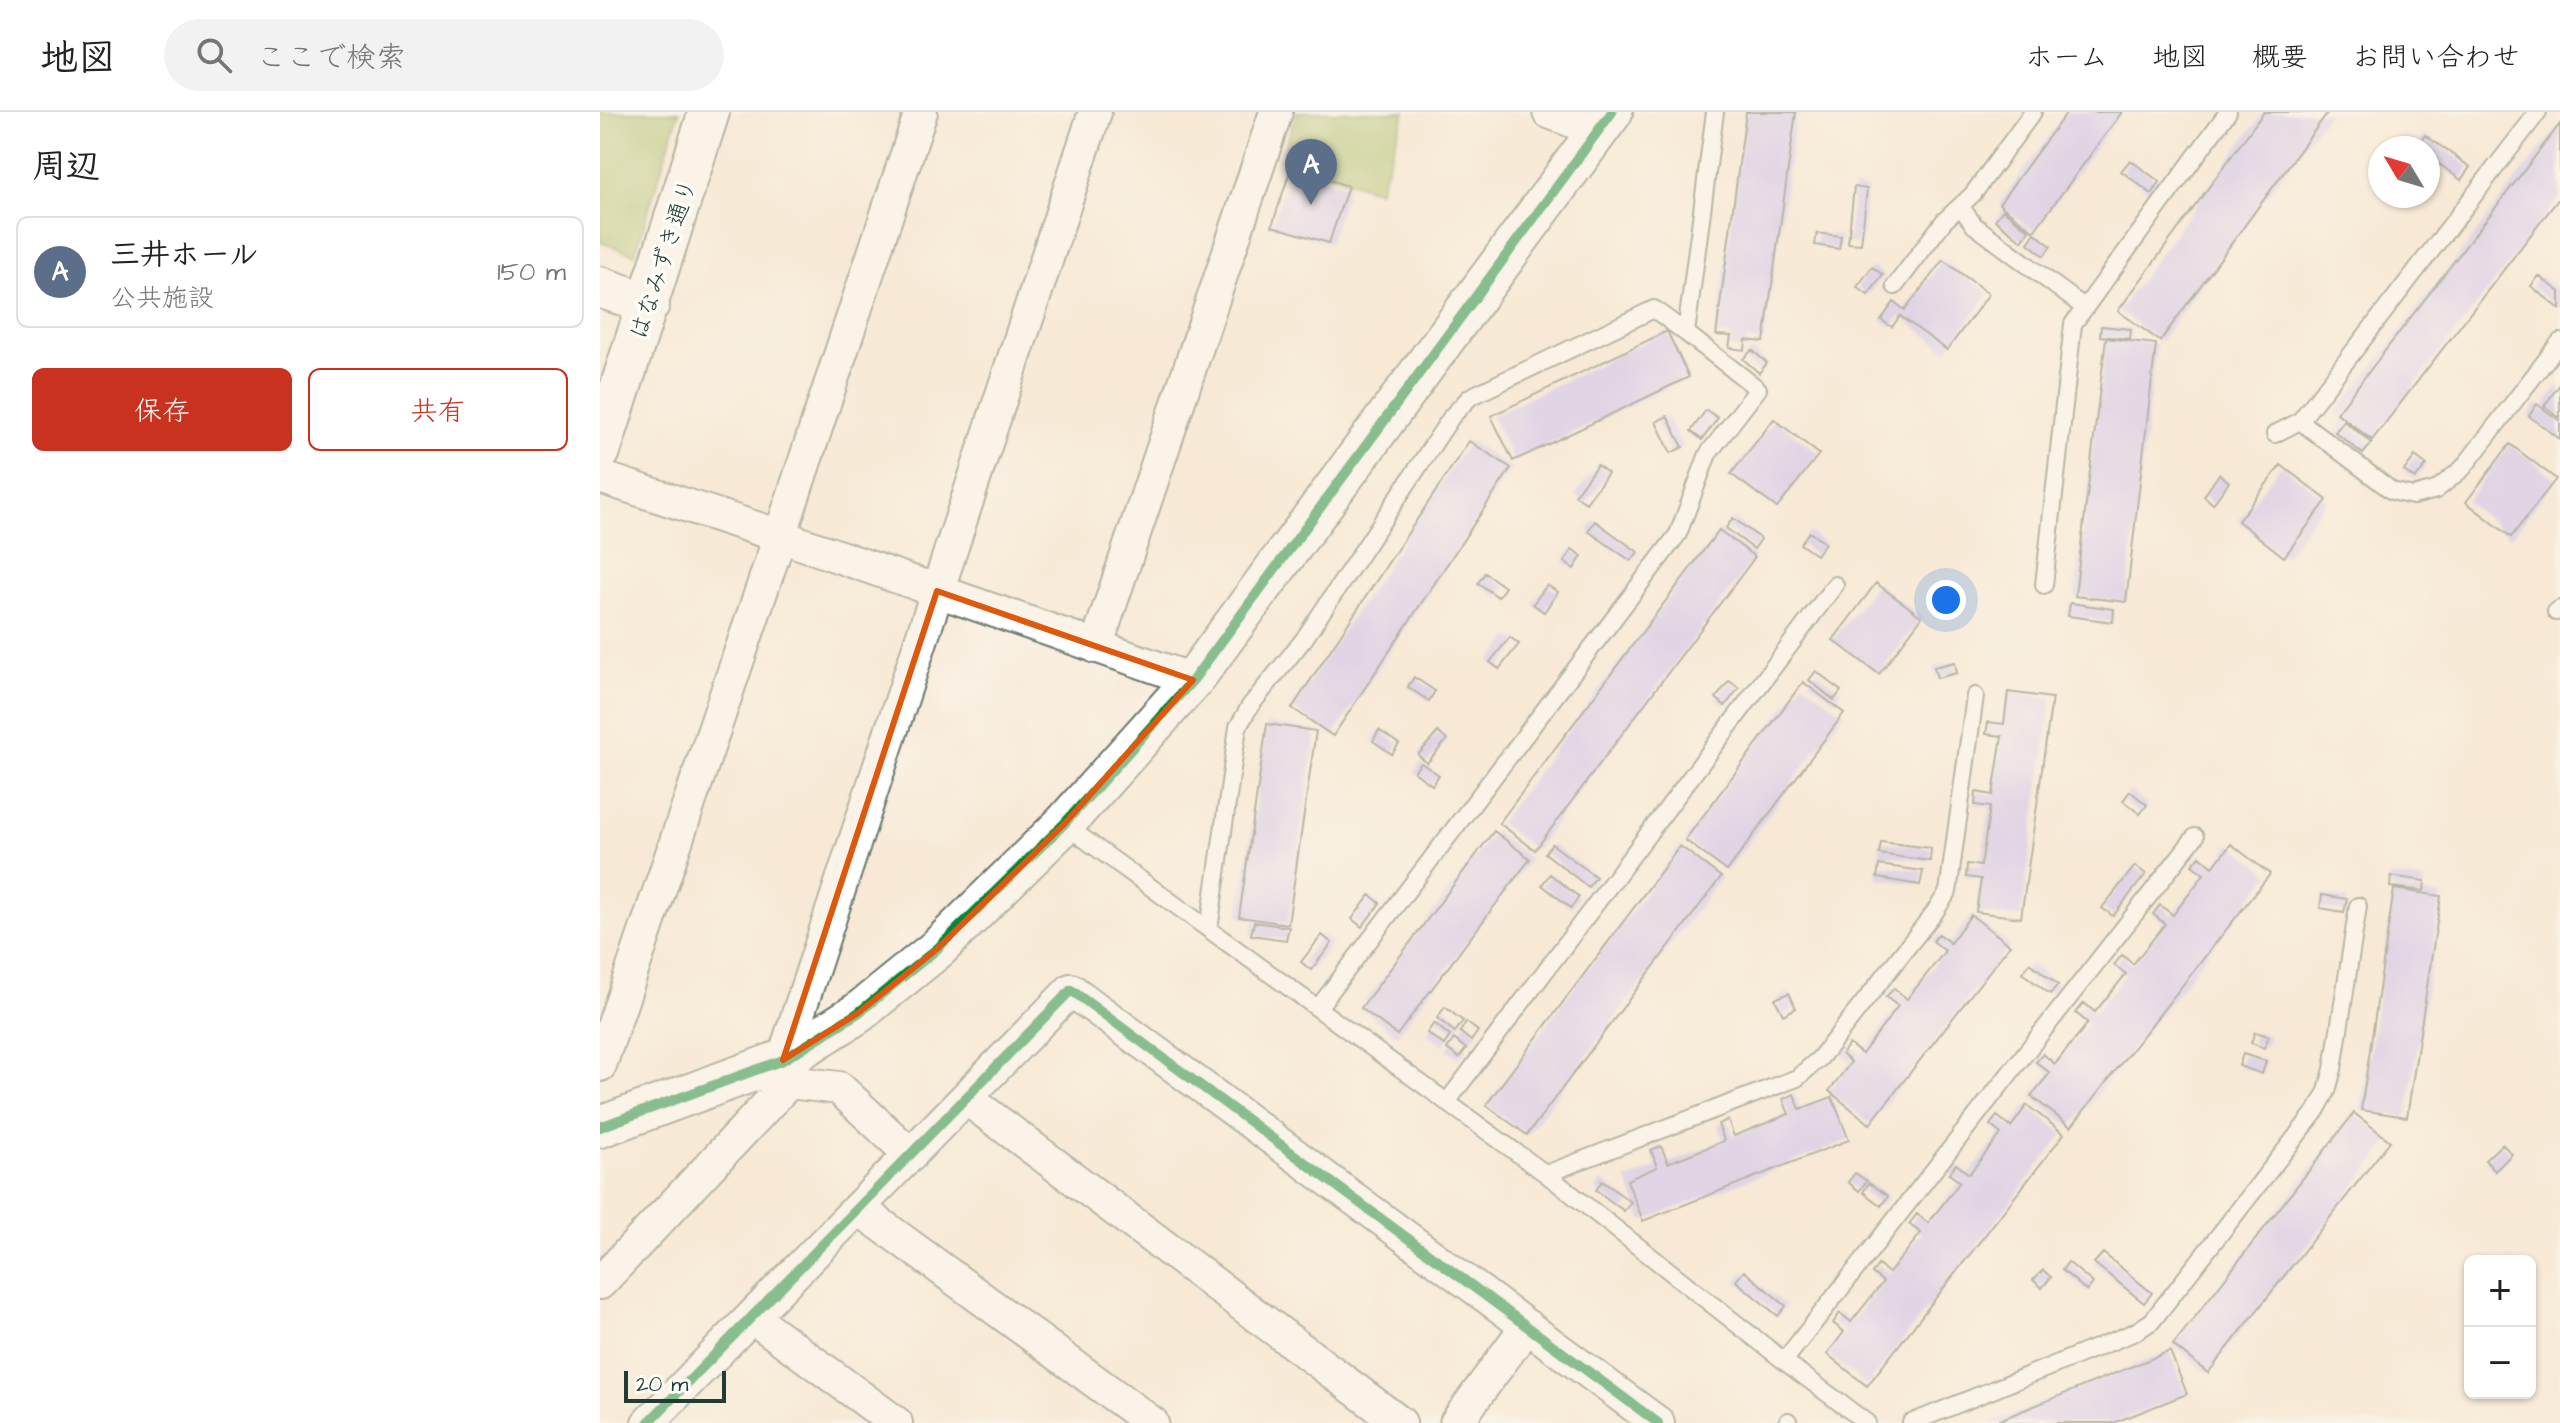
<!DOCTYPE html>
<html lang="ja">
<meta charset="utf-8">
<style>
:root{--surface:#fff;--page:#f2f2f2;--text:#222;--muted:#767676;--line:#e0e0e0;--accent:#c8321e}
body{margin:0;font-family:"Architects Daughter","Klee One",sans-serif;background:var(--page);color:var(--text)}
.controls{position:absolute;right:24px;bottom:24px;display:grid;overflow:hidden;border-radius:12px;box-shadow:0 2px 6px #0004}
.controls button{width:72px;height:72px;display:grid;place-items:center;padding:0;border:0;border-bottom:2px solid var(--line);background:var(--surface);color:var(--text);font:40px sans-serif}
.compass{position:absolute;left:1768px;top:24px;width:72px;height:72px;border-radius:50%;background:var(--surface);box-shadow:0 2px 6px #0004;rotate:308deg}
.scale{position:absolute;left:24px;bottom:20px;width:102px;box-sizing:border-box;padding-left:8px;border:4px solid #1f3d34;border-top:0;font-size:22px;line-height:28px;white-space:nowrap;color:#1f3d34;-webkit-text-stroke:6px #fdfcf7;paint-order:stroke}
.you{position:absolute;left:1346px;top:488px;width:28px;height:28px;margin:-20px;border:6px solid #fff;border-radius:50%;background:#1a73e8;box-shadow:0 0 0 12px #1a73e833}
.badge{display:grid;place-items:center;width:52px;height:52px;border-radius:50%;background:var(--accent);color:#fff;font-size:26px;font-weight:700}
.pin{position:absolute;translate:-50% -66px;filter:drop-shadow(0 2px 4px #0008)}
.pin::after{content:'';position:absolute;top:42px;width:28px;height:24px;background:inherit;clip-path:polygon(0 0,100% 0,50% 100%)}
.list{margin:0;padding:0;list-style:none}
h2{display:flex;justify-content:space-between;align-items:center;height:104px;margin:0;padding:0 32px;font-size:34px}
h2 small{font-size:26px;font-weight:400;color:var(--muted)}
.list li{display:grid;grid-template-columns:52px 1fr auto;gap:24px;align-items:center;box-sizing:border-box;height:112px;margin:0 16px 16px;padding:0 16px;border:2px solid var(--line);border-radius:12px}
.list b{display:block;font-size:30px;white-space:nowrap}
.list p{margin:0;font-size:26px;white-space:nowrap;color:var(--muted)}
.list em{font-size:26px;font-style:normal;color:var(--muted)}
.actions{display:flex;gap:16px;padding:24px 32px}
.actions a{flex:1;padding:18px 0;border:2px solid var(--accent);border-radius:12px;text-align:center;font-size:28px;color:var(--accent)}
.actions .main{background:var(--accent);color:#fff}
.icon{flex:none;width:44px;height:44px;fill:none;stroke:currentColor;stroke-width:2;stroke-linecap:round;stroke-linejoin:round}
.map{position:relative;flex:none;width:1960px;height:1311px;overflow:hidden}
header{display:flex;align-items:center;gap:48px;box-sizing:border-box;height:112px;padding:0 40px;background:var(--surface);border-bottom:2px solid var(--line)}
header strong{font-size:38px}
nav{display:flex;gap:44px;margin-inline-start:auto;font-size:28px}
.search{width:560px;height:72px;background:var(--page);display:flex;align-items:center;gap:20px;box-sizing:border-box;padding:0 28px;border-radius:44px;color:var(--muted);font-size:30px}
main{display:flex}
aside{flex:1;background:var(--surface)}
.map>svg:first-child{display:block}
.green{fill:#a3bf65;stroke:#617e4c;stroke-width:2}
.building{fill:#c4baf9}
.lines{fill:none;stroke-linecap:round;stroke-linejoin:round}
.service-casing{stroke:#6b796d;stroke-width:20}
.minor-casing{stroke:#6b796d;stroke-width:36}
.tertiary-casing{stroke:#6b796d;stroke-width:44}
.service{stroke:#fff;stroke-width:16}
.minor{stroke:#fff;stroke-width:32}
.tertiary{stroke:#fff;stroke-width:40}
.cycleway-casing{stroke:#fdfcf7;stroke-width:15}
.cycleway{stroke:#00873e;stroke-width:10}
.marked{fill:none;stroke:#de580e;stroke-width:6;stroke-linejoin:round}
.labels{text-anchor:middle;stroke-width:7;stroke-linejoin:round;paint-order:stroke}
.street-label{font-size:24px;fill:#1f3d34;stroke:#fdfcf7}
</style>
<header>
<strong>地図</strong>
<div class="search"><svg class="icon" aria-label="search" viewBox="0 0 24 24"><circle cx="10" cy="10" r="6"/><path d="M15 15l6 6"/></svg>ここで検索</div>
<nav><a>ホーム</a><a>地図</a><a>概要</a><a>お問い合わせ</a></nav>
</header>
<main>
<aside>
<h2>周辺<small></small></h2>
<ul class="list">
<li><span class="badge" style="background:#5c6f8a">A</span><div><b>三井ホール</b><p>公共施設</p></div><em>150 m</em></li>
</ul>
<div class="actions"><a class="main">保存</a><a>共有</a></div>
</aside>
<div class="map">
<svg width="1960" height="1311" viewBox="0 0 1960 1311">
<rect width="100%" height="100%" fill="#fdfcf7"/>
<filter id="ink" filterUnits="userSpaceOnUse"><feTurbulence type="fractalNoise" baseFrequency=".0125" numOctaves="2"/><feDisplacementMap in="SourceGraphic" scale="16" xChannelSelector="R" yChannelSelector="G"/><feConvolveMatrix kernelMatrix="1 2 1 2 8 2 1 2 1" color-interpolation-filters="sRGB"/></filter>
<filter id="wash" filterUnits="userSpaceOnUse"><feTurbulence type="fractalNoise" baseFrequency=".006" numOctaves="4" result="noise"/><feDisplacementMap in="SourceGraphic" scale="32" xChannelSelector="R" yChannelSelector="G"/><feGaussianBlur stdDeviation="1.8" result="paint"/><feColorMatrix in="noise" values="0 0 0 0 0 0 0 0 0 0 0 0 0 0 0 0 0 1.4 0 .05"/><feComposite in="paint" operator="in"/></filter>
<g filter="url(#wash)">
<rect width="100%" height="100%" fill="#f7e9d6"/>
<path class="green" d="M0,0h79l-44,142 -35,-12z
M697,0h108l-26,79 -98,-32z"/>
<g id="blocks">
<path class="building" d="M1146,0h50l-32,230 -18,-2 -1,10 -16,-2 2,-12 -15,-1z
M1467,0h55l-88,119 -35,-27z
M1664,0h64l-168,229 -42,-30z
M1960,12v73l-188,243 -35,-27z
M1825,23l45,32 -9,13 -33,-24v-8h-12z
M1530,48l30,22 -8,12 -31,-23z
M691,56l57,18 -19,57 -57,-17z
M1254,75l13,2 -6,55 -13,-1z
M1403,98l26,20 -7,11 -27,-21z
M1217,121l24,3 -2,13 -24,-4z
M1435,121l16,13 -7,10 -16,-13z
M1343,148l46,34 -42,56 -47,-34 -8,11 -11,-7 13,-18 11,8z
M1272,155l11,8 -15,20 -11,-8z
M1939,164l21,16v17l-29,-23z
M1501,214l30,3 -1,10 -30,-3z
M1067,219l22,46 -176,84 -22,-45z
M1506,226l50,6 -30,258 -51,-6z
M1152,238l15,13 -8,10 -16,-14z
M1960,272v34l-16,-12z
M1937,292l23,17v18l-31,-23z
M1106,298l12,8 -16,22 -11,-9z
M1067,304l16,31 -12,6 -15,-31z
M1174,307l45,35 -42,54 -46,-34z
M1744,309l28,22 -9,11 -28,-22z
M869,329l42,27 -178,268 -41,-28z
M1910,332l46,35 -45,58 -45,-35z
M1815,344l12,9 -12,14 -11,-8z
M997,353l11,8 -22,30 -11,-8z
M1681,353l46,35 -43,57 -46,-36z
M1619,362l10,8 -16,22 -9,-8z
M1133,406l28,21 -7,10 -28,-21z
M995,409l43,31 -7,9 -43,-30z
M1119,418l36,27 -220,293 -36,-27z
M1209,420l16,11 -9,12 -16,-11z
M972,437l10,7 -8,13 -10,-7z
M885,461l20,14 -7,10 -20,-14z
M1276,471l46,34 -43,57 -46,-34z
M947,473l11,7 -14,20 -11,-8z
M1470,491l44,6 -1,13 -45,-6z
M910,525l9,7 -20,25 -9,-7z
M1355,550l2,11 -20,5 -3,-11z
M1216,559l25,20 -7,9 -25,-20z
M814,565l21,14 -6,10 -21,-14z
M1129,569l10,7 -14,18 -9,-8z
M1203,570l41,31 -117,158 -42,-31z
M1408,580l44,6 -31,220 -45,-6 5,-33 -15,-2 1,-13 14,2 9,-59 -15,-2 1,-13 17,3 9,-59 -16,-2 2,-12 16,2z
M667,612l49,7 -28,193 -49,-7z
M779,618l20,14 -7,10 -19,-13z
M838,620l9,8 -20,23 -9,-8z
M821,651l18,12 -7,10 -18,-13z
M1530,679l17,14 -7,9 -17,-13z
M894,719l36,28 -133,176 -36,-27z
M1281,730l50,6 -1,13 -51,-7z
M952,732l44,33 -8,10 -43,-34z
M1631,732l39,30 -199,253 -40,-31 19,-23 -14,-11 7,-8 12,10 33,-41 -12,-10 8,-10 11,9 31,-38 -12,-9 8,-10 11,9 32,-40 -12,-10 7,-9 13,10 31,-41 -12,-9 8,-9 13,11z
M1080,734l41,31 -194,258 -41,-30z
M1279,753l44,6 -3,14 -43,-7z
M1535,754l11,8 -33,42 -11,-8z
M950,762l29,23 -8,11 -29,-23z
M1791,764l34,5 -1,10 -34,-4z
M1794,777l47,7 -34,221 -46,-7z
M770,783l10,8 -18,24 -10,-8z
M1722,783l25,4 -3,13 -24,-4z
M1371,803l39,30 -140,179 -41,-33 22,-29 -9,-8 7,-10 13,10 36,-48 -12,-9 8,-9 13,11 38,-48 -12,-10 6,-7 11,9z
M654,810l35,5 -3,13 -35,-5z
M722,823l10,8 -21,27 -10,-8z
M1430,851l28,22 -8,9 -28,-21z
M1189,881l7,15 -13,7 -8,-16z
M845,895l18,14 -8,11 -18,-14z
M866,910l12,9 -7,10 -11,-9z
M834,911l16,13 -6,9 -17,-12z
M1655,920l14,4 -5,12 -13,-5z
M854,927l12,10 -7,9 -12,-9z
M1643,942l23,7 -4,13 -23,-8z
M1194,982l6,15 32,-12 17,43 -206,81 -16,-41 30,-13 -6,-17 10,-4 7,17 56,-22 -6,-17 10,-4 6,16 55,-22 -6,-15z
M1427,993l37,29 -197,252 -40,-32 17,-22 -11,-9 7,-10 11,9 32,-40 -11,-9 6,-8 11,8 32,-40 -12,-9 8,-10 11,9 32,-41 -11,-8 7,-10 13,10 32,-40 -11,-9 7,-9 14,11z
M1754,1001l36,28 -182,232 -35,-28z
M1902,1032l10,10 -17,17 -10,-11z
M1255,1061l12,8 -8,10 -11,-9z
M1002,1069l29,21 -7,9 -28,-21z
M1269,1071l19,13 -7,10 -18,-14z
M1503,1141l49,40 -8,10 -50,-40z
M1468,1150l25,21 -6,8 -25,-21z
M1443,1158l8,7 -9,11 -9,-8z
M1144,1159l42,35 -8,10 -42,-35z
M1570,1239l17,43 -74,29h-121z"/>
</g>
</g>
<g filter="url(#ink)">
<use href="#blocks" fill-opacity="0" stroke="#6b796d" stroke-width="2"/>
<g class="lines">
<defs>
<path id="service" d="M1360,94l14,19 111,83
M1295,174l49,-65 29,-27 60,-82
M1700,309l238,-309
M1675,322l25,-13 92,70 21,5 23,-6 27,-22 97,-126
M1444,473l29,-261 155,-212
M1956,500l4,-3
M465,713l481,349 238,187 83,62
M609,817l29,-202 12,-21 54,-67 148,-223 18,-19 184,-88 32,24
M718,896l360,-474 30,-80 50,-65 -72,-56 29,-221
M847,990l388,-517
M946,1062l251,-96 23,-20 114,-145 14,-21 27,-196
M1184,1249l411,-524
M1187,1311l1,-2
M1311,1311l224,-91 17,-11 164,-210 11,-20 6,-22 25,-163"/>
<path id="minor" d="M949,0l49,19
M0,365l180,59 413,144
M496,535l180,-535
M0,953l180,-529 141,-424
M189,970l50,6 72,67
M366,986l434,325
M258,1096l294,215
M0,1171l189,-201 -6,-22 312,-948
M152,1205l144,106
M48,1311l423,-433 587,433
M856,1311l71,-97"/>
<path id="tertiary" d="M0,175l49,17
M0,339l109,-339
M0,1015l183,-67 75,-47 79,-64 127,-125 129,-144 419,-568"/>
</defs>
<use href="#service" class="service-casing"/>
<use href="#minor" class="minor-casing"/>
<use href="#tertiary" class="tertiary-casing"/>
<use href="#service" class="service"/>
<use href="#minor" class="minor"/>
<use href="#tertiary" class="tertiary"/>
<defs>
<path id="cycleway" d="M0,1015l183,-67 75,-47 79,-64 127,-125 129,-144 419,-568
M48,1311l423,-433 587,433"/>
</defs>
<use href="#cycleway" class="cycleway-casing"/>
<use href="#cycleway" class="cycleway"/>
</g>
</g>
<path d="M0 0H1960V1311H0ZM337,479l256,89 -129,144 -127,125 -79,64 -75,47z" fill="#f7e9d6" fill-opacity=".55" fill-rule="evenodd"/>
<path class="marked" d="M337,479l256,89 -129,144 -127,125 -79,64 -75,47z"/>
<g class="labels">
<g class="street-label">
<text transform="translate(63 147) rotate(-72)" y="8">はなみずき通り</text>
</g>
</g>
</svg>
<div class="controls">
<button>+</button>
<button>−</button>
</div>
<svg class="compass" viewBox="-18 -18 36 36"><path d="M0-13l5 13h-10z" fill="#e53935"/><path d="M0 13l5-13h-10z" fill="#767676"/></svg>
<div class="scale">20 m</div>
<div class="you"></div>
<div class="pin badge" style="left:711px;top:93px;background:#5c6f8a">A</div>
</div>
</main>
